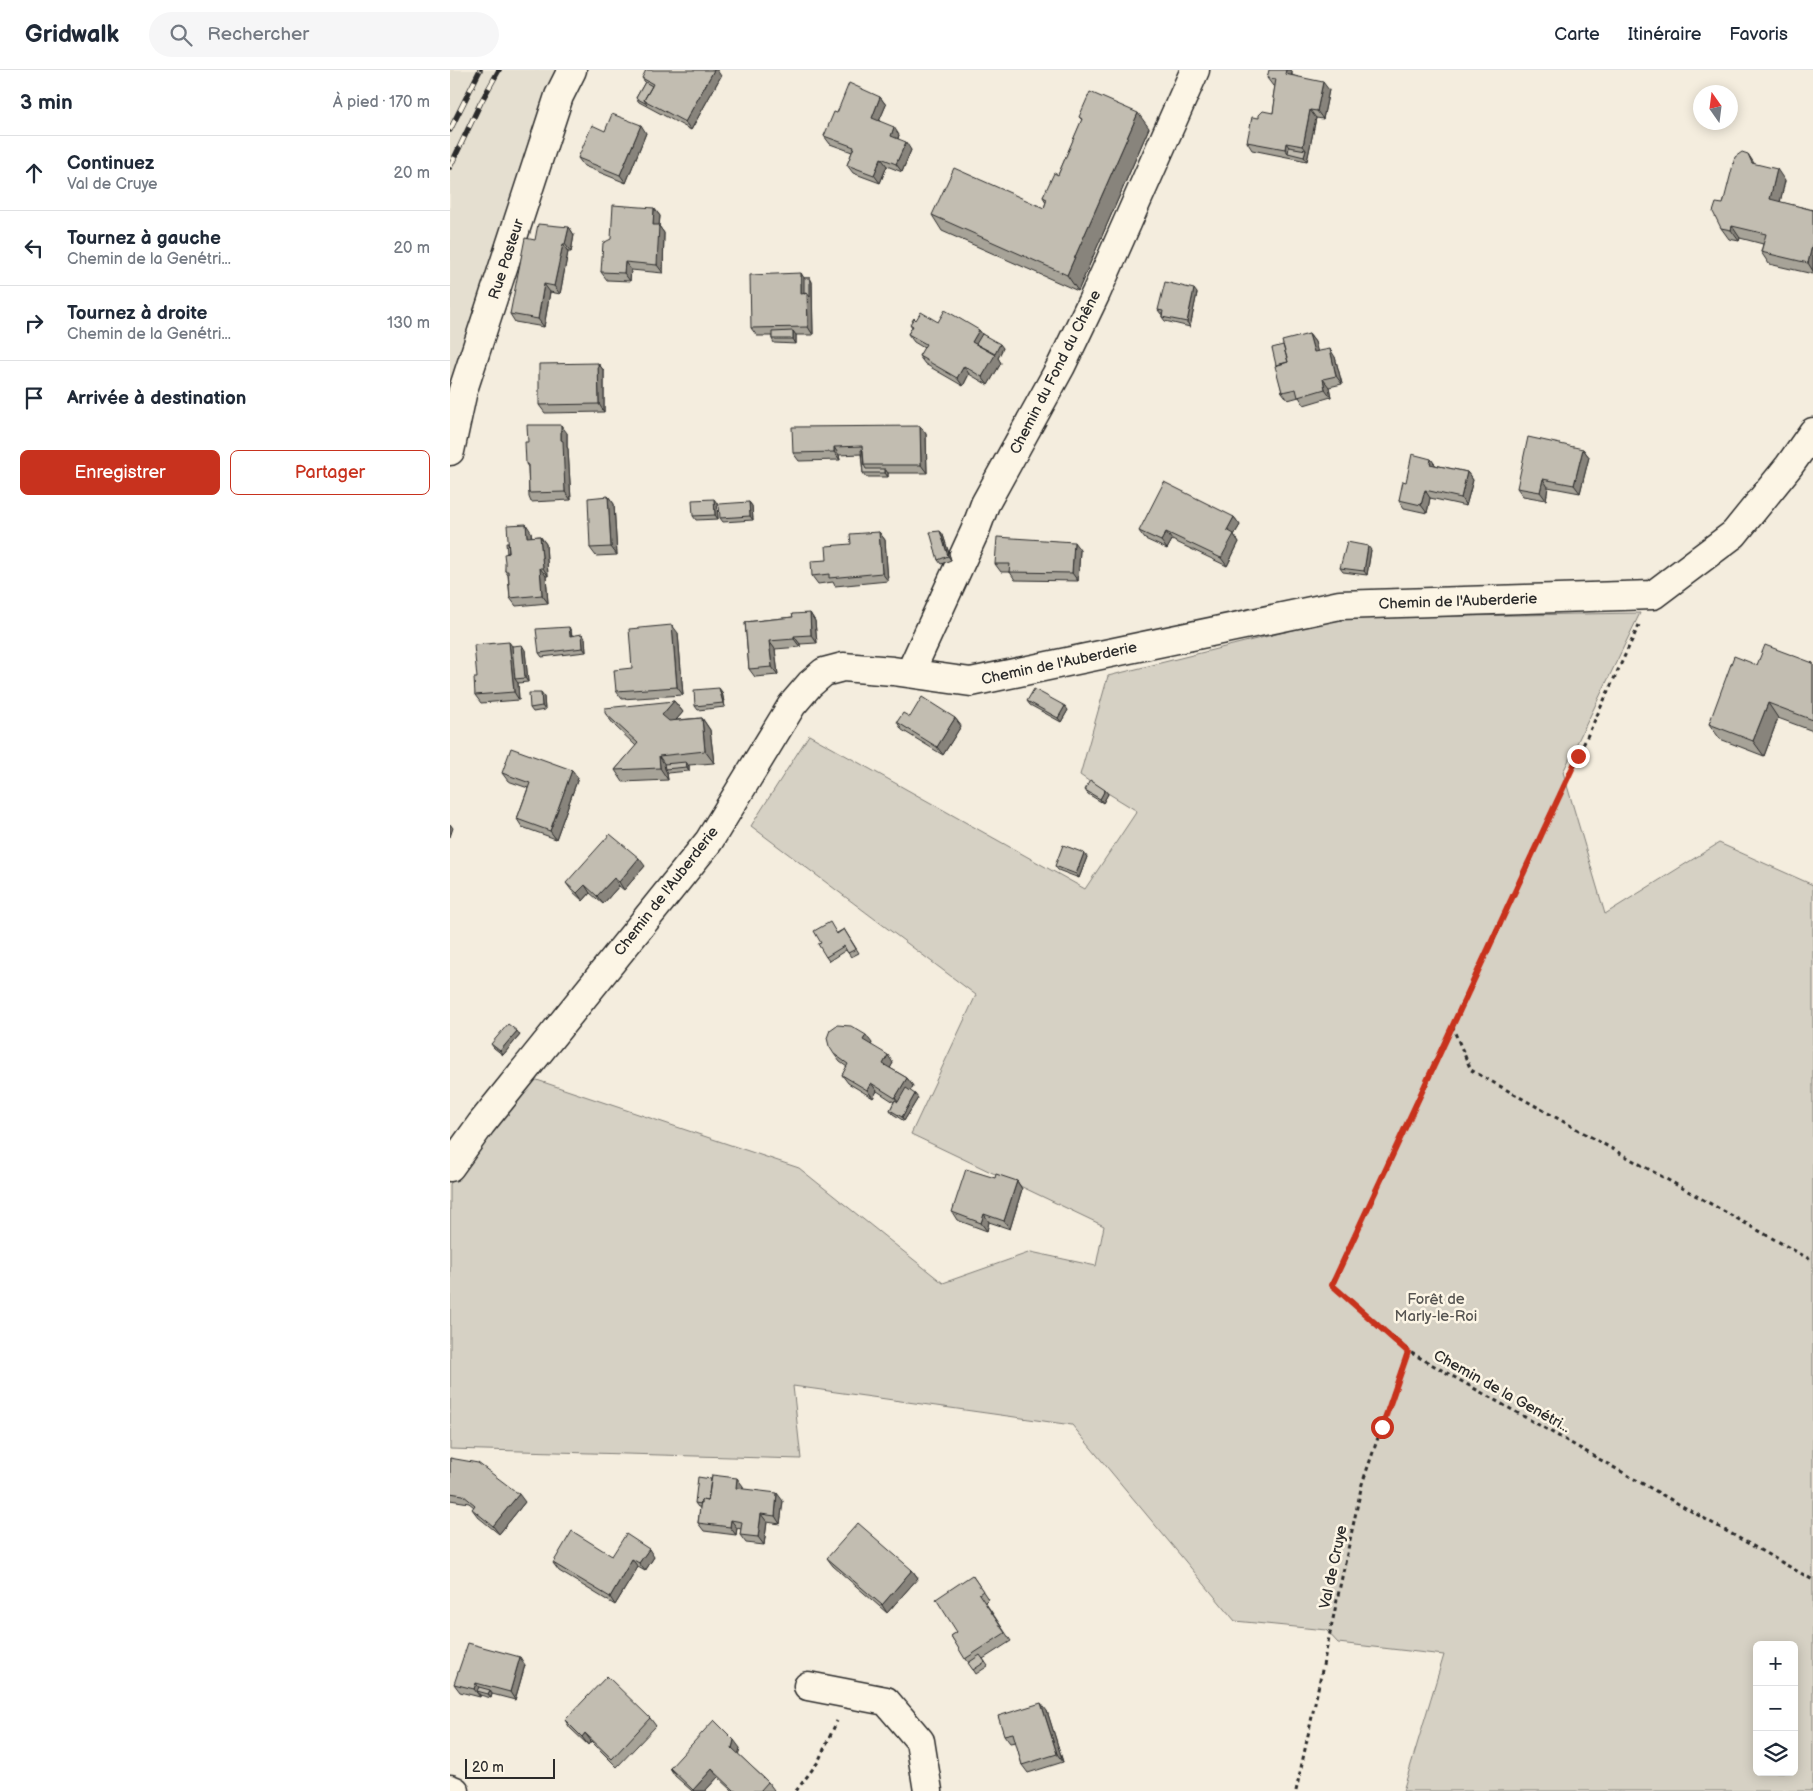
<!DOCTYPE html>
<html lang="fr">
<meta charset="utf-8">
<style>
:root{--surface:#fff;--page:#f6f6f7;--text:#1f2937;--muted:#747a83;--line:#e0e1e3;--accent:#c8321e}
body{margin:0;font-family:"Balsamiq Sans",sans-serif;background:var(--page);color:var(--text)}
.controls{position:absolute;right:15px;bottom:15px;display:grid;overflow:hidden;border-radius:8px;box-shadow:0 2px 12px #0003}
.controls button{width:45px;height:45px;display:grid;place-items:center;padding:0;border:0;border-bottom:1px solid var(--line);background:var(--surface);color:var(--text);font:25px sans-serif}
.compass{position:absolute;left:1243px;top:15px;width:45px;height:45px;border-radius:50%;background:var(--surface);box-shadow:0 2px 12px #0003;rotate:346deg}
.scale{position:absolute;left:15px;bottom:12px;width:90px;box-sizing:border-box;padding-left:5px;border:2px solid #2b2b2b;border-top:0;font-size:14px;line-height:18px;white-space:nowrap;color:#2b2b2b;-webkit-text-stroke:4px #fcf5e5;paint-order:stroke}
.stop{position:absolute;width:15px;height:15px;margin:-11px;border:4px solid #c8321e;border-radius:50%;background:#fff}
.stop.end{background:#c8321e;border-color:#fff;box-shadow:0 1px 5px #0008}
.list{margin:0;padding:0;list-style:none}
h2{display:flex;justify-content:space-between;align-items:center;height:65px;margin:0;padding:0 20px;font-size:21px}
h2 small{font-size:16px;font-weight:400;color:var(--muted)}
.list li{display:grid;grid-template-columns:32px 1fr auto;gap:15px;align-items:center;box-sizing:border-box;height:75px;padding:0 20px;border-top:1px solid var(--line)}
.list b{display:block;font-size:19px;white-space:nowrap}
.list p{margin:0;font-size:16px;white-space:nowrap;color:var(--muted)}
.list em{font-size:16px;font-style:normal;color:var(--muted)}
.actions{display:flex;gap:10px;padding:15px 20px}
.actions a{flex:1;padding:11px 0;border:1px solid var(--accent);border-radius:8px;text-align:center;font-size:18px;color:var(--accent)}
.actions .main{background:var(--accent);color:#fff}
.icon{flex:none;width:28px;height:28px;fill:none;stroke:currentColor;stroke-width:2;stroke-linecap:round;stroke-linejoin:round}
.map{position:relative;flex:none;width:1363px;height:1721px;overflow:hidden}
header{display:flex;align-items:center;gap:30px;box-sizing:border-box;height:70px;padding:0 25px;background:var(--surface);border-bottom:1px solid var(--line)}
header strong{font-size:24px}
nav{display:flex;gap:28px;margin-inline-start:auto;font-size:18px}
.search{width:350px;height:45px;background:var(--page);display:flex;align-items:center;gap:12px;box-sizing:border-box;padding:0 18px;border-radius:28px;color:var(--muted);font-size:19px}
main{display:flex}
aside{flex:1;background:var(--surface)}
.map>svg:first-child{display:block}
.built{fill:#e5dfd0}
.green{fill:#d6d1c4;stroke:#807e78;fill-rule:evenodd}
.lines{fill:none;stroke-linecap:round;stroke-linejoin:round}
.street-casing{stroke:#2b2b2b;stroke-width:31}
.path{stroke:#2b2b2b;stroke-width:3;stroke-dasharray:4 4;stroke-linecap:butt}
.street{stroke:#fcf5e5;stroke-width:28}
.rail-casing{stroke:#2b2b2b;stroke-width:5.5}
.rail{stroke:#fcf5e5;stroke-width:4;stroke-dasharray:11;stroke-linecap:butt}
.wall{fill:#a7a398;stroke:#2b2b2b}
.shaded-wall{fill:#88847c;stroke:#2b2b2b}
.building{fill:#c2bdb1;stroke:#2b2b2b}
.route{stroke:#c8321e;stroke-width:6}
.labels{text-anchor:middle;stroke-width:5;stroke-linejoin:round;paint-order:stroke}
.street-label{font-size:15px;fill:#2b2b2b;stroke:#fcf5e5}
.park-label{font-size:15px;fill:#565451;stroke:#fcf5e5}
</style>
<header>
<strong>Gridwalk</strong>
<div class="search"><svg class="icon" aria-label="search" viewBox="0 0 24 24"><circle cx="10" cy="10" r="6"/><path d="M15 15l6 6"/></svg>Rechercher</div>
<nav><a>Carte</a><a>Itinéraire</a><a>Favoris</a></nav>
</header>
<main>
<aside>
<h2>3 min<small>À pied · 170 m</small></h2>
<ul class="list">
<li><svg class="icon" aria-label="ahead" viewBox="0 0 24 24"><path d="M12 20V5M6 11l6-6 6 6"/></svg><div><b>Continuez</b><p>Val de Cruye</p></div><em>20 m</em></li>
<li><svg class="icon" aria-label="left" viewBox="0 0 24 24"><path d="M17 20v-9H6M10 6l-5 5 5 5"/></svg><div><b>Tournez à gauche</b><p>Chemin de la Genétri...</p></div><em>20 m</em></li>
<li><svg class="icon" aria-label="right" viewBox="0 0 24 24"><path d="M7 20v-9h11M14 6l5 5-5 5"/></svg><div><b>Tournez à droite</b><p>Chemin de la Genétri...</p></div><em>130 m</em></li>
<li><svg class="icon" aria-label="arrive" viewBox="0 0 24 24"><path d="M6 21V4h12l-3 4 3 4H6"/></svg><div><b>Arrivée à destination</b></div></li>
</ul>
<div class="actions"><a class="main">Enregistrer</a><a>Partager</a></div>
</aside>
<div class="map">
<svg width="1363" height="1721" viewBox="0 0 1363 1721">
<rect width="100%" height="100%" fill="#f4edde"/>
<filter id="ink" filterUnits="userSpaceOnUse"><feTurbulence type="fractalNoise" baseFrequency=".02" numOctaves="2"/><feDisplacementMap in="SourceGraphic" scale="10" xChannelSelector="R" yChannelSelector="G"/><feConvolveMatrix kernelMatrix="1 2 1 2 8 2 1 2 1" color-interpolation-filters="sRGB"/></filter>
<g filter="url(#ink)">
<path class="built" d="M0,0h111l-111,325z"/>
<path class="green" d="M1190,543l-77,159 42,142 114,-71 94,42v906h-410l41,-136 -106,-12 -12,-13 -91,-9 -163,-196 -279,-39 8,73 -351,-10v-265l78,-107 271,91 144,115 88,-31 65,14 8,-40 -193,-92 65,-139 -225,-169 58,-91 276,154 52,-78 -44,-27 -13,-9 28,-99 233,-58zM1307,1575h37v127h-37z"/>
<g class="lines">
<defs>
<path id="street" d="M0,381l13,-61 96,-294 13,-26
M460,603l65,-142 10,-27 76,-138 35,-73 99,-223
M0,1097l31,-43 228,-283 83,-136 18,-21 14,-12 19,-5 50,4 78,11 369,-77 313,-10 81,-61 55,-68 24,-34
M358,1616l78,15 34,40 8,50
M0,1719l5,2"/>
</defs>
<use href="#street" class="street-casing"/>
<path class="path" d="M1189,555l-307,660 76,66 405,229
M1002,956l19,44 342,191
M346,1721l22,-29 19,-41
M846,1721l66,-307 46,-133"/>
<use href="#street" class="street"/>
<defs>
<path id="rail" d="M0,60l30,-60
M0,97l31,-65 18,-32"/>
</defs>
<use href="#rail" class="rail-casing"/>
<use href="#rail" class="rail"/>
</g>
<path class="wall" d="M842,2v3l37,15 -6,29 -7,-1 -9,43 -55,-11 -5,-8 12,-24 14,-5 2,-12 -2,-3 2,-12h-2l-6,-8z
M271,6l-30,54 -52,-28 -3,-4 9,-16 -3,-4z
M430,27l6,8 -7,16 20,14 -1,4 13,11 -9,22 -15,-6 -7,17 -27,-10 -6,-8 5,-13 -22,-8 -6,-8 13,-23z
M629,47l70,11 -71,163 -136,-60 -10,-16 112,-7 2,-6 -3,-5 15,-22 24,-55z
M155,61l41,2 -20,50 -42,-17 -6,-8z
M1305,94l30,17 -5,21 33,8v64l-44,-10 -8,-12 2,-8 -23,-6 -1,3 -10,-2 -8,-11 2,-24z
M204,138l6,8 -1,10 5,7 -1,40 -32,-3 -1,11 -23,-1 -6,-8 10,-33z
M119,157l5,8 -3,17h-3l-8,42 -10,-2 -6,35 -29,-5 -5,-8z
M354,208h6l2,4 1,53h-17v9l-22,-1 -2,-4v-3h-15l-6,-8z
M747,223l-7,34 -25,-6 -3,-4v-3h-1l-3,-4z
M466,250l22,2 41,8 3,4 21,14 -5,10 3,5 -13,22 -19,-11 -6,12 -38,-22 -6,-8 5,-8 -10,-6 -6,-8 4,-7 -2,-3z
M859,264l6,8 2,10 18,5 7,27 -13,3 2,10 -27,8 -5,-8 -11,3 -6,-8 -6,-27 7,-20z
M148,293l6,8v41l-59,1 -6,-8z
M470,356l6,8 1,39h-39v4h-22l-3,-4 -2,-19 -22,1 1,5 -41,1 -6,-8z
M117,363v14l1,2 3,51 -40,2 -2,-5 -1,-30 -2,-3z
M1133,379l6,8 -9,36 -32,-6 -2,13 -23,-4 -6,-8z
M981,389l4,6 32,7 6,8 -7,26 -36,-8 -3,15 -23,-5 -5,-8 7,-18z
M158,426l6,8 3,51 -21,1 -6,-8z
M299,432l3,4 1,14 -30,2 -3,-4z
M267,433l1,16 -22,1 -3,-4z
M784,447l6,8 -6,10 5,7 -12,24 -55,-26 -5,9 -22,-10 -6,-8z
M490,461l3,4 8,25 -10,4 -3,-4z
M81,462l1,5 8,-1 6,8 2,32h-2l2,27 -32,3 -6,-8 -2,-23 -3,-4 3,-28z
M429,462l6,8 3,41 -53,5 -2,-4 -15,2 -6,-8 15,-16 24,-16z
M630,480l-2,31 -63,-1 -5,-8h-9l-6,-8z
M921,480l-4,25 -24,-3 -3,-4z
M360,543l5,8 2,22 -17,1v3l-25,2 3,26 -23,2 -6,-8 -4,-47 48,-5z
M121,561l1,4 13,3 1,14 -44,5 -3,-4z
M228,563l5,62 -61,4 -6,-8 16,-23z
M62,576l13,4 3,32 -10,1 1,17 -38,3 -6,-8 2,-17z
M1363,593v68l-35,-13 -14,38 -44,-17 -11,-15 48,-59z
M272,622l3,15 -27,3 -3,-4z
M94,627l1,13 -12,2 -3,-4z
M224,631l9,11 -7,8 26,-2 8,12 4,33 -25,2v6l-22,2 1,7 -45,2 -8,-12 21,-24 -22,-21 -9,-12z
M577,631l41,9 -7,12 -31,-17z
M460,647l45,1 6,8 -18,29 -41,-25 -5,-8z
M122,700l6,8 -22,61 -34,-12 -5,-8 11,-31 -20,-7 -6,-8z
M635,720l23,4 -5,9 -15,-9z
M634,783l3,4 -8,21 -21,-8 -3,-4z
M195,796l-21,24 -5,-4 -16,18 -13,-11 -7,8 -11,-10 -6,-8z
M394,859l15,24 -8,4 -5,-7 -17,11 -3,-4 11,-24z
M70,965l-17,20 -9,-7 -3,-4z
M422,973l-1,2 22,18 -3,5 17,10 6,8 -3,5 8,7 -14,23 -11,-7 -3,-4 4,-8 -17,-11 -4,7 -25,-15 -6,-8 5,-8 -7,-5 -6,-8z
M567,1111l5,8 -12,40 -21,-7 -2,9 -30,-11 -5,-8z
M0,1388l75,44 -26,32 -21,-17 -6,-8 2,-2 -5,-4 -19,-3z
M293,1416v3l40,12 -3,23 -13,-2 -3,23 -18,-2 -6,-8 1,-6 -4,-1 -1,7 -32,-4 -6,-8 2,-16h-2l-3,-4z
M162,1486l42,1 -9,14 -7,-4 -23,38 -56,-34 -6,-8z
M377,1488l85,12 6,8 -31,35 -54,-47z
M522,1505l16,24 -3,3 26,39 -28,18 5,7 -12,8 -25,-38 6,-4z
M75,1595l-10,35 -23,-6 -1,4 -11,-3v2l-20,-5 -6,-8z
M597,1641l16,51 -35,11 -6,-8 -6,-23 -6,1 -6,-8z
M200,1648l6,8 -39,41 -26,-26 -3,4 -18,-17 -5,-8z
M290,1678l-2,6 30,28 6,8 -1,1h-40l-15,-14 -13,14h-13l-17,-15 -5,-8z"/>
<path class="shaded-wall" d="M264,0h3l4,6 -30,54 -6,-8z
M836,0h5l1,2 -1,10 -6,-8z
M873,12l6,8 -6,29 -6,-8z
M430,27l6,8 -9,21 -5,-8z
M860,40l6,8 -9,43 -3,-4 2,-7 -3,-4z
M688,43l11,15 -71,163 -11,-16z
M191,55l5,8 -20,50 -6,-8z
M444,57l5,8 -3,9 -5,-8z
M456,72l5,8 -9,22 -6,-8z
M836,73l6,8 -4,2 -3,-4z
M1298,84l8,12 -4,-3z
M431,88l6,8 -7,17 -6,-8z
M1327,99l8,12 -7,30 -8,-12z
M204,138l6,8 -1,10 5,7 -1,40 -6,-8 -4,-40z
M1282,156l8,12 -1,3 -8,-11z
M119,157l5,8 -3,17 -6,-8z
M1363,171v30l-5,-8z
M113,174l5,8 -8,42 -6,-8z
M175,192l6,8 -1,11 -6,-8z
M351,203l5,8 1,17 -6,-4z
M360,208l2,4 1,53 -5,-8 -1,-34z
M94,214l6,8 -6,35 -6,-8z
M744,219l3,4 -7,34 -3,-5z
M529,260l6,8 -6,10 -7,-6z
M343,261l3,4v9l-3,-5z
M859,264l6,8 5,18 -6,-8z
M550,274l3,4 -5,10 3,5 -13,22 -6,-8z
M880,279l5,8 7,27 -6,-8z
M148,293l6,8v41l-5,-8z
M514,296l5,8 -6,12 -6,-8z
M873,309l6,8 2,10 -6,-8z
M111,355l6,8v14l1,2 3,51 -6,-8 -4,-52z
M470,356l6,8 1,39 -6,-8z
M384,377l5,8 1,5 -6,-8z
M1133,379l6,8 -9,36 -6,-8z
M981,389l6,8 -7,-3z
M435,399l3,4v4l-3,-4z
M1017,402l6,8 -7,26 -5,-8z
M1093,409l5,8 -2,13 -6,-8z
M975,420l5,8 -3,15 -6,-8z
M158,426l6,8 3,51 -6,-8z
M264,429l3,4 1,16 -3,-4z
M299,432l3,4 1,14 -3,-4z
M784,447l6,8 -6,10 5,7 -12,24 -6,-8 6,-28z
M76,454l5,8 1,13 -5,-8z
M490,461l3,4 8,25 -3,-4z
M429,462l6,8 3,41 -6,-8z
M716,462l6,8 -5,9 -6,-8z
M90,466l6,8 2,32 -5,-8z
M624,472l6,8 -2,31 -6,-8z
M918,476l3,4 -4,25 -3,-4z
M90,498l6,8 2,27 -6,-8z
M360,543l5,8 2,22 -6,-8z
M222,555l6,8 5,62 -6,-8z
M119,557l2,4 1,9 -2,-4z
M132,564l3,4 1,14 -3,-4z
M344,566l6,8v3l-6,-8z
M319,571l6,8 3,26 -6,-8z
M59,572l6,8v29l3,4 1,17 -5,-8z
M72,575l3,5 3,32 -3,-4z
M269,618l3,4 3,15 -2,-4z
M91,623l3,4 1,13 -3,-4z
M224,631l9,11 -13,15 -8,-12z
M1318,633l10,15 -14,38 -11,-15z
M615,636l3,4 -7,12 -3,-4z
M252,648l8,12 4,33 -9,-12z
M505,648l6,8 -18,29 -6,-8z
M209,686l8,12 -2,1 2,4 1,7 -8,-12z
M236,692l3,4v5l-2,-4z
M122,700l6,8 -22,61 -6,-8z
M655,720l3,4 -5,9 -3,-4z
M0,754l3,4 -3,9z
M634,783l3,4 -8,21 -3,-4z
M189,788l6,8 -21,24 -5,-8z
M164,808l5,8 -16,18 -6,-8z
M135,815l5,8 -7,8 -6,-8z
M67,961l3,4 -17,20 -3,-4z
M416,965l6,8 -3,5 -6,-8z
M438,985l5,8 -5,9 -5,-8z
M457,1008l6,8 -12,20 -6,-8z
M421,1013l6,8 -4,7 -6,-8z
M465,1024l3,4 -14,23 -2,-4z
M567,1111l5,8 -12,40 -6,-8z
M534,1144l5,8 -2,9 -6,-8z
M287,1408l6,8 -1,10 -6,-8z
M327,1423l6,8 -3,23 -5,-8z
M69,1424l6,8 -26,32 -6,-8z
M311,1444l6,8 -3,23 -6,-8z
M281,1450l6,8 -1,7 -6,-8z
M199,1479l5,8 -9,14 -6,-8z
M182,1489l6,8 -23,38 -5,-8z
M462,1500l6,8 -31,35 -5,-8z
M70,1587l5,8 -10,35 -5,-8z
M26,1613l5,8h-4l3,4v2l-6,-8z
M40,1620l2,4 -1,4 -3,-4z
M591,1633l6,8 16,51 -6,-8z
M135,1663l6,8 -3,4 -6,-8z
M284,1670l6,8 -2,8 -6,-8z
M262,1699l6,8 -13,14h-11l-1,-1z"/>
<path class="building" d="M196,0h68l-29,52 -41,-22 9,-16 -11,-6z
M819,0h17l-1,4 38,8 -6,29 -7,-1 -7,36 -17,-3 -1,6 -38,-7 5,-25 7,1v-3l4,-4 10,2 2,-14 -2,-1 3,-19 -9,-1z
M195,12l7,4 -8,14 3,4 -11,-6z
M399,13l31,14 -8,21 22,9 -3,9 15,6 -10,22 -15,-6 -7,17 -27,-10 7,-18 -30,-11 10,-24 3,1z
M640,22l48,21 -71,162 -135,-60 22,-47 90,40 3,-9 -4,-2 11,-24 4,2 24,-56 -3,-2z
M162,44l29,11 -21,50 -42,-17 14,-33 13,6z
M839,77l17,3 -2,7 -16,-4z
M1292,82l6,2 4,9 25,6 -7,30 43,11v31l-5,22 -47,-11 5,-18 -34,-8 -1,4 -10,-2 -8,-16 3,-9 7,1 12,-47z
M163,135l41,3 -1,17h6l-2,40 -32,-3 -1,11 -23,-1 2,-29 8,-4z
M88,154l31,3 -4,17h-2l-9,42 -10,-2 -6,35 -28,-5 15,-76 10,2z
M351,203v21l6,-1 1,34 -57,1 -1,-53z
M354,208h6v19l-3,-4 -3,1z
M715,212l29,7 -7,33 -25,-5 1,-6 -5,-1z
M495,240l34,20 -7,12 23,13 -13,22 -18,-11 -7,12 -38,-22 7,-12 -18,-10 5,-8 -3,-2 4,-6 2,2 5,-8 17,10z
M343,261v8h-21v-7z
M532,264l18,10 -5,10 -19,-10z
M859,264l5,18 16,-3 6,27 -13,3 2,10 -27,8 -2,-8 -14,3 -7,-26 13,-4 -6,-21z
M833,275l5,17 -12,3 -4,-17z
M148,293l1,41 -60,1v-41z
M77,355h34v15l2,1 2,51 -36,1 -1,-29h-2l-1,-22h3z
M470,356l1,39h-57l-2,-19 -28,1v5l-41,1 -1,-26z
M1078,367l55,12 -9,36 -31,-6 -3,13 -23,-4z
M411,380h2l1,15 2,4h19v4h-22z
M962,384l19,5 -1,5 37,8 -6,26 -36,-8 -4,15 -22,-5 4,-19 3,1z
M714,412l70,35 -7,13 7,4 -13,24 -55,-26 -5,9 -22,-10z
M158,426l3,51 -21,1 -2,-50z
M264,429l1,16 -22,1 -1,-16z
M299,432l1,14 -30,2 -1,-14z
M76,454l1,13 13,-1 3,32h-3l2,27 -32,3 -2,-27h-3v-9l-1,-8 5,-1 -2,-28z
M490,461l8,25 -10,4 -8,-28z
M429,462l3,41 -53,5v-4l-17,2 -1,-15 16,-1 -1,-14 25,-2 -1,-10z
M547,467l77,5 -2,31 -63,-1 1,-8h-15z
M897,472l21,4 -4,25 -24,-3z
M56,473h2l1,10h-2z
M360,543l1,22 -17,1v3l-25,2 3,26 -23,2 -4,-47 48,-5 -1,-3z
M222,555l5,62 -61,4 -2,-21 18,-2 -3,-39z
M119,557l1,9 12,-2 1,14 -44,5 -3,-24z
M59,572l5,50 -39,3 -1,-17h3l-3,-33z
M72,575l3,33 -10,1 -3,-33z
M1315,575l48,18v57l-45,-17 -15,38 -44,-17 25,-68 23,9z
M269,618l4,15 -28,3 -1,-16z
M584,619l31,17 -7,12 -31,-17z
M79,623h12l1,13 -12,2z
M472,627l33,21 -18,29 -40,-25 6,-9 7,4z
M224,631l-12,14 7,6 33,-3 3,33 -46,5 1,12 -45,2 23,-27 -33,-30v-5z
M61,678l61,22 -22,61 -33,-12 13,-36 -28,-10z
M236,692l1,5 -22,2 -1,-5z
M640,710l15,10 -5,9 -15,-9z
M160,764l29,24 -20,24 -5,-4 -17,18 -12,-11 -8,8 -11,-10z
M613,775l21,8 -8,21 -21,-8z
M380,852l7,12 7,-5 12,20 -8,4 -4,-7 -18,11 -8,-13 3,-1 -7,-12z
M58,954l9,7 -17,20 -9,-7z
M387,955l14,1 15,9 -3,5 25,15 -5,9 24,14 -12,20 -24,-15 -4,7 -25,-15 6,-11 -14,-10 -5,-8 -2,-8 3,-8z
M456,1018l9,6 -13,23 -12,-7 5,-10 3,2z
M516,1099l29,9 1,-4 21,7 -13,40 -20,-7 -3,9 -29,-11z
M0,1388l28,5 41,31 -26,32 -21,-17 3,-4 -12,-10 -13,-2z
M262,1405l25,3 -1,10 41,5 -2,23 -14,-2 -3,23 -18,-2 2,-13 -11,-2 -1,7 -32,-4 3,-23 7,1z
M248,1407l13,2 -3,22 -7,-1v4l-6,-1z
M408,1453l54,47 -30,35 -55,-47z
M122,1461l40,25 14,-22 23,15 -10,14 -7,-4 -22,38 -57,-34z
M522,1505l11,16 -4,3 26,39 -40,26 -14,-23 6,-4 -21,-33z
M18,1573l52,14 -10,35 -34,-9 -2,6 -20,-5z
M530,1585l5,7 -12,8 -5,-7z
M157,1606l43,42 -38,41 -27,-26 -3,4 -17,-17z
M29,1617l11,3 -2,4 -11,-3z
M591,1633l16,51 -35,11 -9,-32 -9,2 -6,-19z
M264,1650l20,20 -2,8 36,34 -8,9h-25l-23,-22 -19,21 -23,-22z"/>
</g>
<g class="lines" filter="url(#ink)">
<path class="route" d="M932,1357l26,-75 -76,-67 246,-529"/>
</g>
<g class="labels">
<g class="street-label">
<text transform="translate(56 189) rotate(-72)" y="5">Rue Pasteur</text>
<text transform="translate(605 302) rotate(-63)" y="5">Chemin du Fond du Chêne</text>
<text transform="translate(1008 531) rotate(-2)" y="5">Chemin de l'Auberderie</text>
<text transform="translate(609 593) rotate(-12)" y="5">Chemin de l'Auberderie</text>
<text transform="translate(216 821) rotate(-52)" y="5">Chemin de l'Auberderie</text>
<text transform="translate(1052 1321) rotate(29)" y="5">Chemin de la Genétri...</text>
<text transform="translate(883 1497) rotate(-78)" y="5">Val de Cruye</text>
</g>
<g class="park-label">
<text x="986" y="1234">Forêt de<tspan x="986" dy="17">Marly-le-Roi</tspan></text>
</g>
</g>
</svg>
<div class="controls">
<button>+</button>
<button>−</button>
<button><svg class="icon" aria-label="layers" viewBox="0 0 24 24"><path d="M12 4l9 5-9 5-9-5zM3 14l9 5 9-5"/></svg></button>
</div>
<svg class="compass" viewBox="-18 -18 36 36"><path d="M0-13l5 13h-10z" fill="#e53935"/><path d="M0 13l5-13h-10z" fill="#747a83"/></svg>
<div class="scale">20 m</div>
<div class="stop" style="left:932px;top:1357px"></div>
<div class="stop end" style="left:1128px;top:686px"></div>
</div>
</main>
